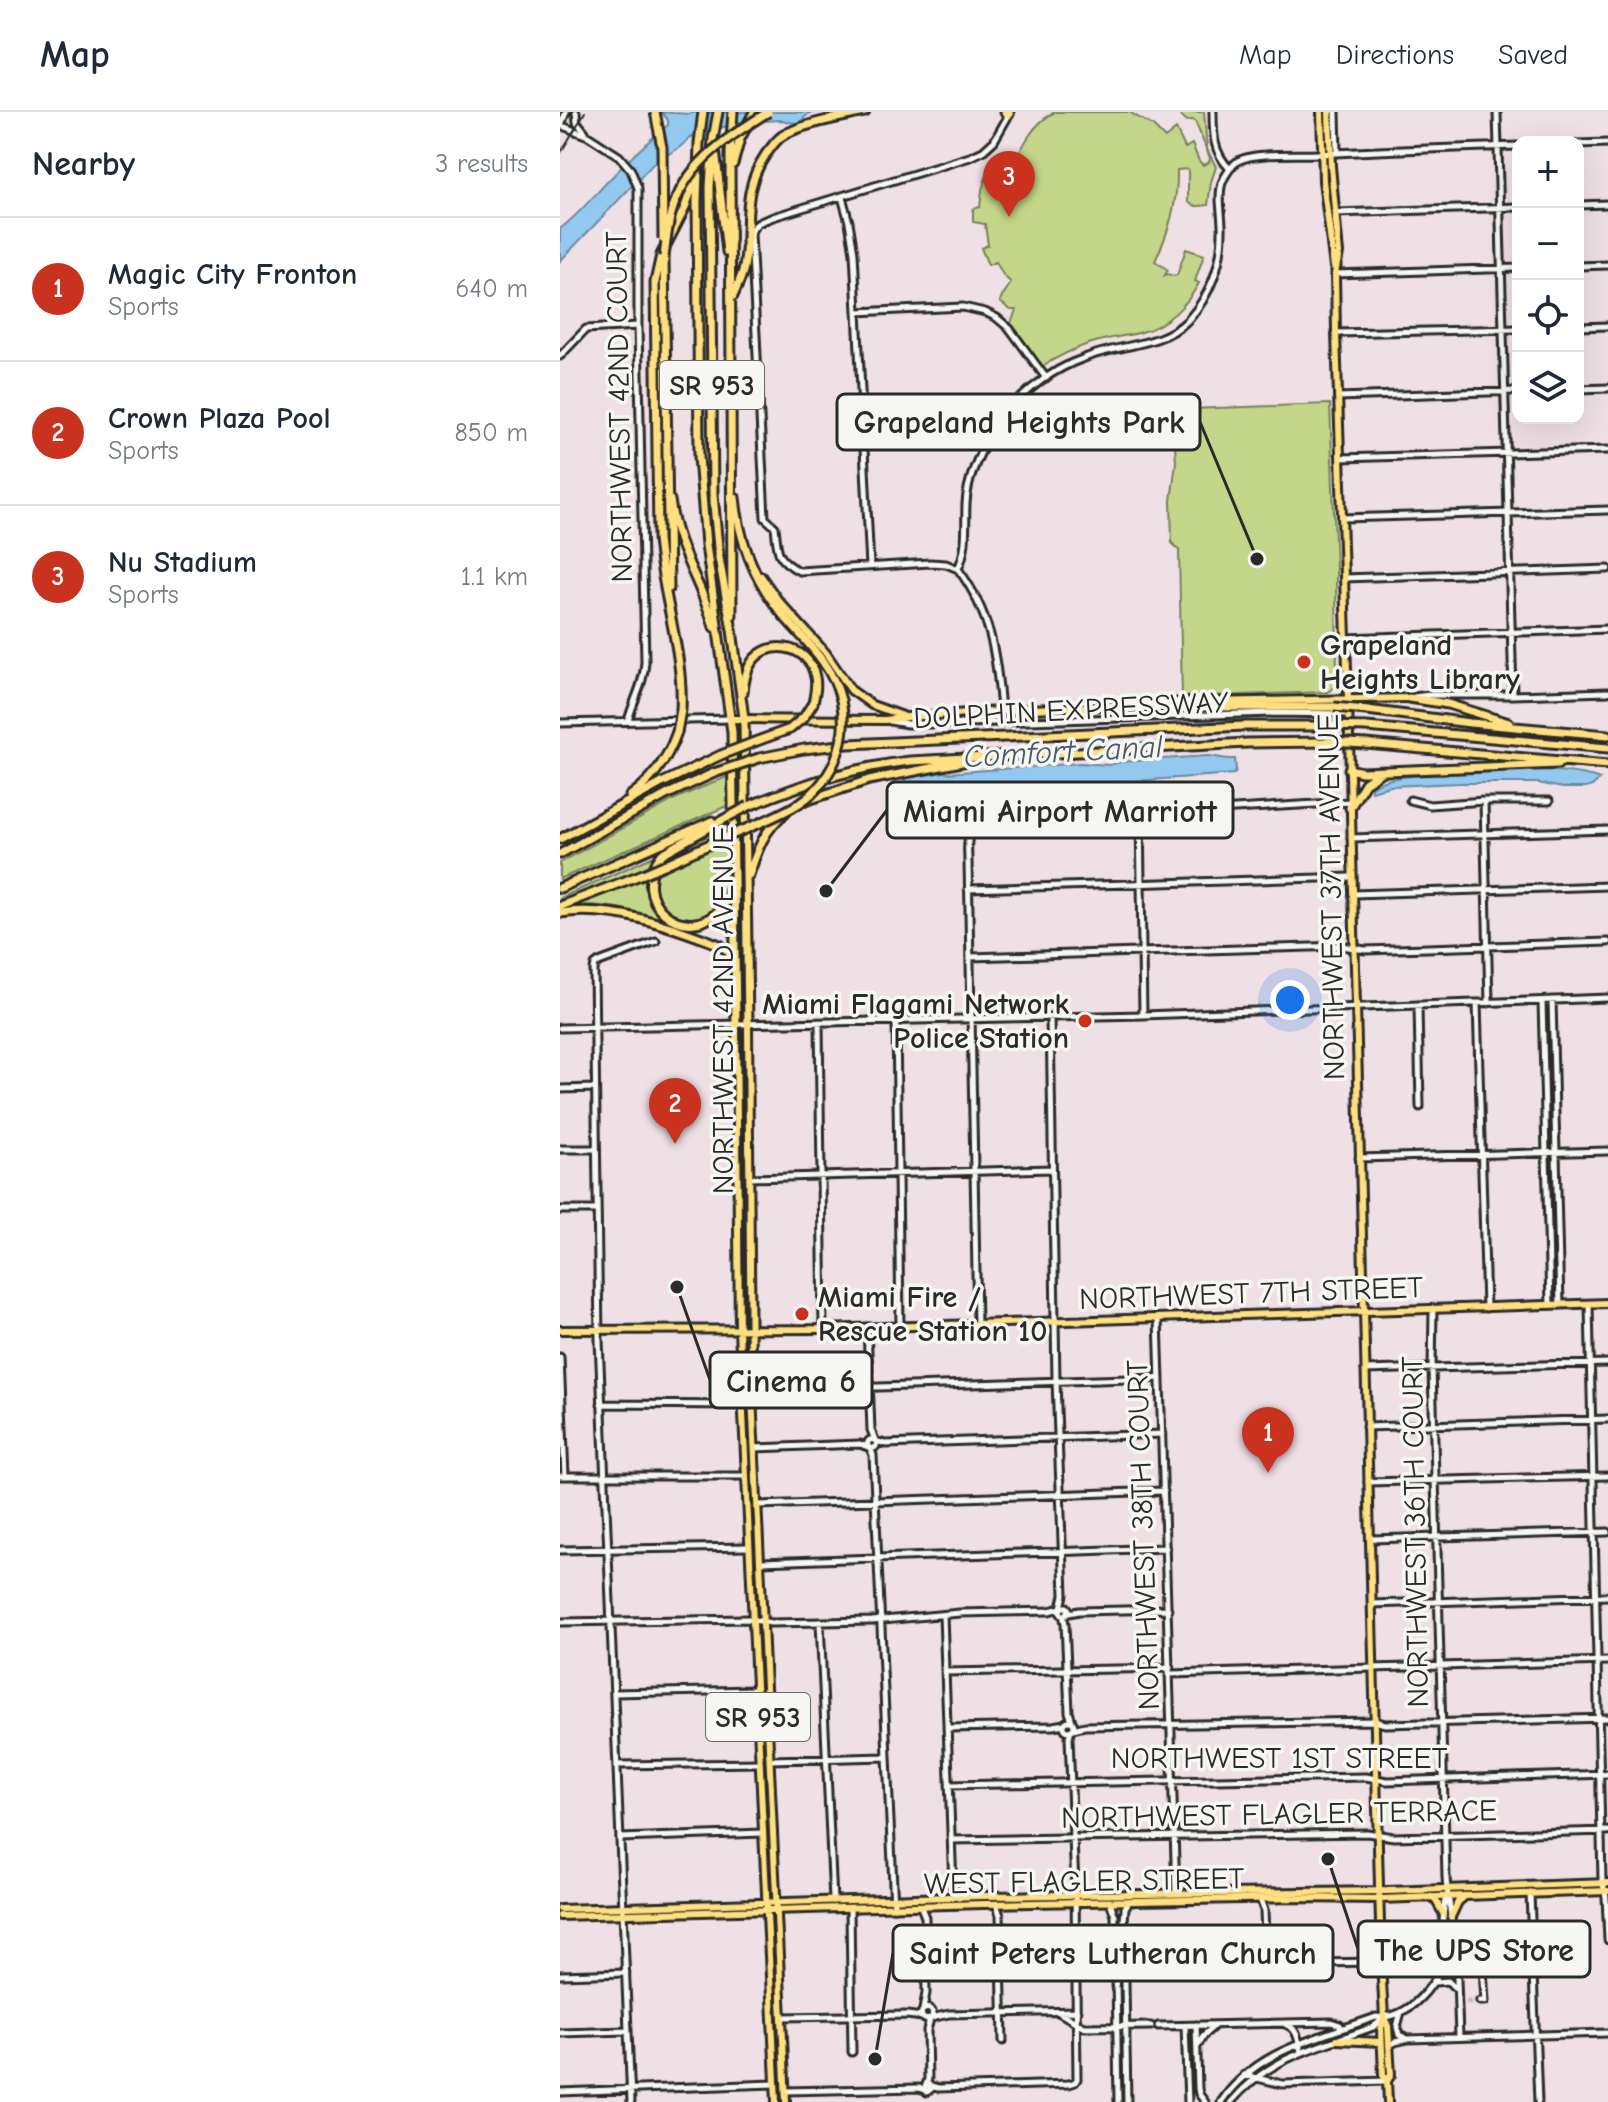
<!DOCTYPE html>
<meta charset="utf-8">
<style>
:root{--surface:#fff;--page:#f2f2f3;--text:#1f2937;--muted:#747a83;--line:#e0e1e3;--accent:#c8321e}
body{margin:0;font-family:"Comic Neue",sans-serif;background:var(--page);color:var(--text)}
.controls{position:absolute;right:24px;top:24px;display:grid;overflow:hidden;border-radius:16px;box-shadow:0 8px 32px #0002}
.controls button{width:72px;height:72px;display:grid;place-items:center;padding:0;border:0;border-bottom:2px solid var(--line);background:var(--surface);color:var(--text);font:40px sans-serif}
.you{position:absolute;left:730px;top:888px;width:28px;height:28px;margin:-20px;border:6px solid #fff;border-radius:50%;background:#1a73e8;box-shadow:0 0 0 12px #1a73e833}
.badge{display:grid;place-items:center;width:52px;height:52px;border-radius:50%;background:var(--accent);color:#fff;font-size:26px;font-weight:700}
.pin{position:absolute;translate:-50% -66px;filter:drop-shadow(0 2px 4px #0008)}
.pin::after{content:'';position:absolute;top:42px;width:28px;height:24px;background:inherit;clip-path:polygon(0 0,100% 0,50% 100%)}
.list{margin:0;padding:0;list-style:none}
h2{display:flex;justify-content:space-between;align-items:center;height:104px;margin:0;padding:0 32px;font-size:34px}
h2 small{font-size:26px;font-weight:400;color:var(--muted)}
.list li{display:grid;grid-template-columns:52px 1fr auto;gap:24px;align-items:center;box-sizing:border-box;height:144px;padding:0 32px;border-top:2px solid var(--line)}
.list b{display:block;font-size:30px;white-space:nowrap}
.list p{margin:0;font-size:26px;white-space:nowrap;color:var(--muted)}
.list em{font-size:26px;font-style:normal;color:var(--muted)}
.icon{flex:none;width:44px;height:44px;fill:none;stroke:currentColor;stroke-width:2;stroke-linecap:round;stroke-linejoin:round}
.map{position:relative;flex:none;width:1048px;height:1990px;overflow:hidden}
header{display:flex;align-items:center;gap:48px;box-sizing:border-box;height:112px;padding:0 40px;background:var(--surface);border-bottom:2px solid var(--line)}
header strong{font-size:38px}
nav{display:flex;gap:44px;margin-inline-start:auto;font-size:28px}
main{display:flex}
aside{flex:1;background:var(--surface)}
.map>svg:first-child{display:block}
.green{fill:#c4d68a;stroke:#78805a;stroke-width:2}
.water{fill:#93c9f1;stroke:#698aa2;stroke-width:2}
.lines{fill:none;stroke-linecap:round;stroke-linejoin:round}
.minor-tunnel{stroke:#c8bcc0;stroke-width:5;stroke-dasharray:5 2.5;stroke-linecap:butt}
.minor-casing{stroke:#2b2b2b;stroke-width:11}
.major-casing{stroke:#2b2b2b;stroke-width:12}
.highway-casing{stroke:#2b2b2b;stroke-width:13}
.minor{stroke:#f6f6f2;stroke-width:5}
.major{stroke:#ffdf80;stroke-width:6}
.highway{stroke:#ffdf80;stroke-width:7}
.rail{stroke:#2b2b2b;stroke-width:2}
.highway-bridge-casing{stroke:#2b2b2b;stroke-width:13;stroke-linecap:butt}
.highway-bridge{stroke:#ffdf80;stroke-width:7}
.poi-dot{fill:#c8321e;stroke:#f6f6f2;stroke-width:3}
.labels{text-anchor:middle;stroke-width:7;stroke-linejoin:round;paint-order:stroke}
.shield{fill:#f6f6f2;stroke:#686867;stroke-width:2}
.shield-label{font-size:28px;font-weight:bold;fill:#2b2b2b}
.street-label{font-size:30px;fill:#2b2b2b;stroke:#f6f6f2}
.poi-label{font-size:30px;font-weight:bold;fill:#2b2b2b;stroke:#f6f6f2;text-anchor:start}
.water-label{font-size:32px;font-style:italic;fill:#4a5a66;stroke:#f6f6f2}
.leader{fill:none;stroke:#2b2b2b;stroke-width:3}
.callout-dot{fill:#2b2b2b;stroke:#f6f6f2;stroke-width:3}
.callout{fill:#f6f6f2;stroke:#2b2b2b;stroke-width:3}
.callout-label{font-size:32px;text-anchor:middle;font-weight:bold;fill:#2b2b2b}
</style>
<header>
<strong>Map</strong>
<nav><a>Map</a><a>Directions</a><a>Saved</a></nav>
</header>
<main>
<aside>
<h2>Nearby<small>3 results</small></h2>
<ul class="list">
<li><span class="badge">1</span><div><b>Magic City Fronton</b><p>Sports</p></div><em>640 m</em></li>
<li><span class="badge">2</span><div><b>Crown Plaza Pool</b><p>Sports</p></div><em>850 m</em></li>
<li><span class="badge">3</span><div><b>Nu Stadium</b><p>Sports</p></div><em>1.1 km</em></li>
</ul>
</aside>
<div class="map">
<svg width="1048" height="1990" viewBox="0 0 1048 1990">
<rect width="100%" height="100%" fill="#efe0e5"/>
<filter id="ink" filterUnits="userSpaceOnUse"><feTurbulence type="fractalNoise" baseFrequency=".0125" numOctaves="2"/><feDisplacementMap in="SourceGraphic" scale="16" xChannelSelector="R" yChannelSelector="G"/><feConvolveMatrix kernelMatrix="1 2 1 2 8 2 1 2 1" color-interpolation-filters="sRGB"/></filter>
<g filter="url(#ink)">
<path class="green" d="M495,0h74l24,14 12,12 11,-9 9,19 7,-4 7,17 4,4 6,-3 1,-4 -15,-37 -3,-1 -5,1 -10,-9h27l3,37 9,18 -5,15 -3,23c-7,1 -15,3 -20,-4v-32l-11,1c1,33 -8,62 -22,91l13,9 -3,5 2,-1 7,2 3,-1 9,-26 18,6 -9,26 4,2c-12,22 -32,42 -57,49 -14,4 -29,5 -43,9 -21,5 -40,15 -58,26l-31,-41 6,-16h-5l-11,-8 1,-4 10,-15 -8,-8 -7,-13 -8,3 -7,-17 7,-3 -3,-21 -12,-2v-13l7,-2 2,-17 10,-31 21,7c10,-21 20,-43 42,-54z
M770,292l6,166 1,115 -9,7 -146,5 -3,-147 -7,-7 -1,-42 5,-39 -1,-17 7,-4 -1,-26 6,-6z
M169,664v29l-169,74v-16l117,-65z
M158,720l6,3 4,6c-1,29 5,72 -32,79 -14,2 -24,-4 -34,-13l1,-2c-13,-16 -11,-39 7,-51 14,-10 32,-15 48,-22z
M92,745l2,2 -5,9 -89,35v-5z
M87,764c-2,22 8,37 27,47l-55,-15 -28,-3 -24,2z"/>
<path class="water" d="M101,0l28,2 7,-2h122l-10,2 -8,8 -7,1 -11,-3 -42,2 -49,15 -11,10 -27,17 -93,97v-32c20,-16 32,-31 49,-49 18,-19 38,-38 59,-55v-5z
M647,644c12,0 16,4 28,3l1,11 -2,4 -228,16c-6,-1 -16,-3 -22,-2 -13,2 -15,6 -26,-6l-66,4 2,-6 51,-8 2,1 133,-10 30,2 9,-3z
M901,659c41,0 101,-5 139,8l-8,7 -6,2h-23l-25,-5h-78l-70,3 -19,5v-4c21,-13 51,-11 76,-12l5,-3z"/>
<g class="lines">
<path class="minor-tunnel" d="M903,1857l14,-1
M906,1890l14,-1"/>
<defs>
<path id="minor" d="M16,0l1,10 8,10
M653,0c0,23 0,40 17,57
M776,0l1,40
M937,0l16,583
M0,13l28,11 31,20 12,14 7,18v138l7,336c-1,22 -12,39 -17,59
M1,13l5,-13
M1018,32l30,-1
M282,85l7,25 5,31 16,313
M1018,93l30,-1
M775,101l183,-6
M1018,154l30,-1
M775,162l183,-6
M297,200l106,-5 22,5 12,6 13,11 36,49
M1018,215l30,-1
M776,221l182,-4
M0,244l26,-27 52,-3
M1018,277l30,-1
M778,285l180,-6
M780,346l268,-8
M782,406l266,-8
M398,457l-12,-5 -16,-1 -131,8c-24,-13 -21,-20 -24,-44l-10,-9 -14,-285c3,-11 13,-12 22,-16l197,-60 13,-6 11,-10 16,-28
M784,466l264,-9
M786,526l262,-9
M854,585l15,-2h84l95,-3
M441,599c-4,-54 -10,-98 -43,-142 10,-22 7,-42 8,-65 1,-23 12,-49 24,-68 23,-36 56,-65 97,-79 33,-13 74,-10 101,-37 22,-24 34,-56 34,-88 1,-16 -5,-34 0,-49 3,-8 10,-19 18,-23 16,-8 59,-5 78,-6 67,-4 133,-6 200,-8
M330,609l17,3h31l334,-11 76,1
M0,611l171,-4
M850,688l20,5 54,-4h65
M924,689l5,202
M580,703l3,200
M791,726l257,-8
M408,777l384,-12
M793,782l255,-8
M410,845l373,-11 22,4 243,-8
M992,888l8,305
M982,889l8,304
M917,891l9,305
M858,893l2,102
M490,905l6,364 8,214 -4,17 2,3h4l3,-5 -2,-3h-5
M336,909l4,306
M259,911l4,306
M0,916l583,-13 465,-17
M0,977l35,-1
M0,1037h36
M799,1046l249,-7
M189,1066l303,-9
M0,1098h37
M1029,1192l13,576 4,17 2,43
M598,1206l18,575
M417,1212l-9,-463c0,-15 -4,-32 15,-37l367,-22
M307,1215l4,103 4,10
M0,1245l5,119
M805,1258l243,-7
M192,1279l408,-13
M41,1292l141,1
M806,1315l242,-8
M307.5 1332a4.5 4.5 0 1 1 9 0a4.5 4.5 0 1 1-9 0Z
M316,1329l9,3 277,-10
M195,1336l105,-4 8,3
M310,1336l3,7 21,452
M0,1364h186
M808,1370l240,-6
M198,1393l406,-14
M810,1427l238,-7
M0,1438l189,-3
M201,1450l405,-14
M812,1492l236,-8
M509,1501l10,-2 89,-2
M383,1503l10,272 6,11
M503,1503l2,8 4,89 3,9
M0,1510l188,-3 23,4 101,-2 88,-8 89,-2 12,-3
M260,1510l13,279
M385,1560l225,-4
M610,1562l438,-13
M54,1581l142,-3
M504 1614a5 5 0 1 1 10 0a5 5 0 1 1-10 0Z
M387,1616l106,-2 11,-2
M513,1617l12,-3 290,-5 10,3 223,-6
M210,1648l116,-3
M57,1653l143,-2
M389,1673l417,-8 21,4 221,-7
M60,1726l143,-5
M391,1728l416,-7 27,4 214,-6
M970,1781l8,209
M886,1785c-4,14 -4,38 2,52
M700,1787l4,11 2,54
M550,1790l5,14 3,186
M436,1792l4,11 3,126
M361,1795l4,10v14l1,62 -3,17
M290,1796l2,144
M892,1831l4,8 3,86
M556,1854l265,-4
M882,1854l15,7
M917,1856h6l2,33h-5
M0,1863l66,-2
M875,1870l13,-1 6,6
M361.5 1902a5.5 5.5 0 1 1 11 0a5.5 5.5 0 1 1-11 0Z
M841,1900l-4,15 2,8 9,4
M500,1901l24,14 67,-1
M222,1905l125,-2 15,2
M371,1906l18,-4 128,-3
M725,1912c13,4 13,16 16,28
M636,1913l2,63 1,6 6,8
M598,1914l173,-4 9,3 1,4
M625,1914l3,76
M0,1921l68,-2
M829,1934l6,-4 13,-3 200,-6
M637,1935l7,-12 11,-10
M684,1963l38,9 105,-3
M368,1972l4,4 -5,4 -3,-4z
M366,1973l2,-6 -1,-49 3,-11
M371,1974l7,2 131,-4 6,-2 2,-3 -2,-192 -6,-150 2,-7
M226,1979l133,-3 6,2
M0,1980l215,-8
M71,1990l-32,-762 -5,-370 1,-5 4,-3 57,-21
M567,1990l-3,-180 1,-14 4,-7
M661,1990c36,-53 98,-64 155,-85 38,4 71,-46 75,-79 3,-20 -4,-40 -5,-61l-14,-509 1,-58
M671,1990c40,-47 87,-54 142,-75l9,-7"/>
<path id="major" d="M761,0l2,69 11,86
M769,0l2,54 8,87 -4,21 1,59 12,366 33,1263 3,56 4,8 3,49 -4,6 1,21
M201,464l17,24 48,53 25,37 21,15 31,11
M597,591l252,-5
M171,607l154,1 22,-3 123,-8 95,-4
M176,913l3,306 37,771
M188,913l3,350 35,727
M0,1218l263,-1 785,-26
M871,1785l5,4 7,12
M0,1797l421,-13 406,-5 221,-8
M0,1804l424,-12 311,-6 85,1 228,-8
M891,1805l7,-15 6,-5
M824,1906l-3,10 2,47 4,6
M777,1928l44,2"/>
<path id="highway" d="M143,0l-4,31 -2,57 2,257 7,88 26,187 4,293
M158,0l-5,27 -3,48 3,307 6,64 13,72 12,88 4,307
M445,0l4,2
M155,37l12,103
M173,52l7,-25 14,-27
M104,145l5,331
M173,184c4,-9 9,-19 11,-29 8,-43 -5,-73 22,-113 5,-6 9,-13 16,-18 18,-12 61,-19 83,-24
M175,385c4,43 20,84 48,118 23,27 49,49 58,85
M110,388c6,50 31,81 44,127
M172,503l-2,-462 3,-41
M183,580c1,-9 2,-17 6,-25 15,-31 61,-23 66,10 2,9 0,17 -2,26
M849,586l39,6 61,19
M561,593l69,2h144
M121,598c3,-58 -19,-114 -23,-172l-3,-256 6,-27 23,-45 10,-28
M807,598l103,13 138,12
M806,615l242,21
M197,629l33,-12
M806,632l242,21
M199,646l45,-9 44,-5 397,-18h85
M789,657l13,3 196,-8
M70,684c23,-16 38,-38 47,-64
M245,689l64,-21 98,-19
M189,694c52,-22 105,-39 161,-45l337,-18 83,-1
M790,696l15,-25 16,-11
M168,705l-66,37c-37,47 24,93 57,56 8,-8 10,-19 13,-29
M0,727l102,-56 59,-28
M0,742l108,-60 46,-21
M104,753l55,-25
M189,763c8,-24 14,-44 35,-61
M0,776l152,-67
M0,794l83,-32
M0,801c53,-8 111,13 160,32l8,6 6,9"/>
</defs>
<use href="#minor" class="minor-casing"/>
<use href="#major" class="major-casing"/>
<use href="#highway" class="highway-casing"/>
<use href="#minor" class="minor"/>
<use href="#major" class="major"/>
<use href="#highway" class="highway"/>
<path class="rail" d="M0,42l25,-42"/>
<defs>
<path id="highway-bridge" d="M95,0l7,35 1,92
M104,145c2,-14 3,-29 7,-43 14,-51 55,-75 97,-102
M774,595l33,3
M770,614l36,1
M230,617l14,-12 9,-14
M117,620l4,-22
M770,630l36,2
M161,643l36,-14
M154,661l45,-15
M168,705l21,-11
M159,728c24,-10 51,-20 74,-33 38,-21 57,-65 48,-107
M83,762l21,-9"/>
</defs>
<use href="#highway-bridge" class="highway-bridge-casing"/>
<use href="#highway-bridge" class="highway-bridge"/>
</g>
</g>
<g class="poi-dot">
<circle cx="744" cy="550" r="8"/>
<circle cx="525" cy="909" r="8"/>
<circle cx="242" cy="1202" r="8"/>
</g>
<g class="labels">
<g class="shield">
<rect x="100" y="249" width="104" height="48" rx="6"/>
<rect x="146" y="1581" width="104" height="48" rx="6"/>
</g>
<g class="shield-label">
<text x="152" y="283">SR 953</text>
<text x="198" y="1615">SR 953</text>
</g>
<g class="street-label">
<text transform="translate(59 295) rotate(-91)" y="10">NORTHWEST 42ND COURT</text>
<text transform="translate(511 598) rotate(-3)" y="10">DOLPHIN EXPRESSWAY</text>
<text transform="translate(771 785) rotate(-91)" y="10">NORTHWEST 37TH AVENUE</text>
<text transform="translate(163 898) rotate(-90)" y="10">NORTHWEST 42ND AVENUE</text>
<text transform="translate(691 1181) rotate(-2)" y="10">NORTHWEST 7TH STREET</text>
<text transform="translate(855 1420) rotate(-91)" y="10">NORTHWEST 36TH COURT</text>
<text transform="translate(583 1423) rotate(-92)" y="10">NORTHWEST 38TH COURT</text>
<text x="719" y="1656">NORTHWEST 1ST STREET</text>
<text transform="translate(719 1702) rotate(-1)" y="10">NORTHWEST FLAGLER TERRACE</text>
<text transform="translate(524 1769) rotate(-1)" y="10">WEST FLAGLER STREET</text>
</g>
<g class="poi-label">
<text x="760" y="543">Grapeland<tspan x="760" dy="34">Heights Library</tspan></text>
<text x="509" y="902" text-anchor="end">Miami Flagami Network<tspan x="509" dy="34">Police Station</tspan></text>
<text x="258" y="1195">Miami Fire /<tspan x="258" dy="34">Rescue Station 10</tspan></text>
</g>
<g class="water-label">
<text transform="translate(503 639) rotate(-3)" y="11">Comfort Canal</text>
</g>
</g>
<path class="leader" d="M697 447L640 310M266 779L327 698M117 1175L150 1268M768 1747L798 1837M315 1947L333 1841"/>
<g class="callout-dot">
<circle cx="697" cy="447" r="8"/>
<circle cx="266" cy="779" r="8"/>
<circle cx="117" cy="1175" r="8"/>
<circle cx="768" cy="1747" r="8"/>
<circle cx="315" cy="1947" r="8"/>
</g>
<g class="callout">
<rect x="277" y="282" width="363" height="56" rx="8"/>
<rect x="327" y="670" width="346" height="56" rx="8"/>
<rect x="150" y="1240" width="162" height="56" rx="8"/>
<rect x="798" y="1809" width="232" height="56" rx="8"/>
<rect x="333" y="1813" width="440" height="56" rx="8"/>
</g>
<g class="callout-label">
<text x="459" y="321">Grapeland Heights Park</text>
<text x="500" y="710">Miami Airport Marriott</text>
<text x="231" y="1280">Cinema 6</text>
<text x="914" y="1849">The UPS Store</text>
<text x="553" y="1852">Saint Peters Lutheran Church</text>
</g>
</svg>
<div class="controls">
<button>+</button>
<button>−</button>
<button><svg class="icon" aria-label="locate" viewBox="0 0 24 24"><circle cx="12" cy="12" r="6"/><path d="M12 2v4M12 18v4M2 12h4M18 12h4"/></svg></button>
<button><svg class="icon" aria-label="layers" viewBox="0 0 24 24"><path d="M12 4l9 5-9 5-9-5zM3 14l9 5 9-5"/></svg></button>
</div>
<div class="you"></div>
<div class="pin badge" style="left:708px;top:1361px">1</div>
<div class="pin badge" style="left:115px;top:1032px">2</div>
<div class="pin badge" style="left:449px;top:105px">3</div>
</div>
</main>
